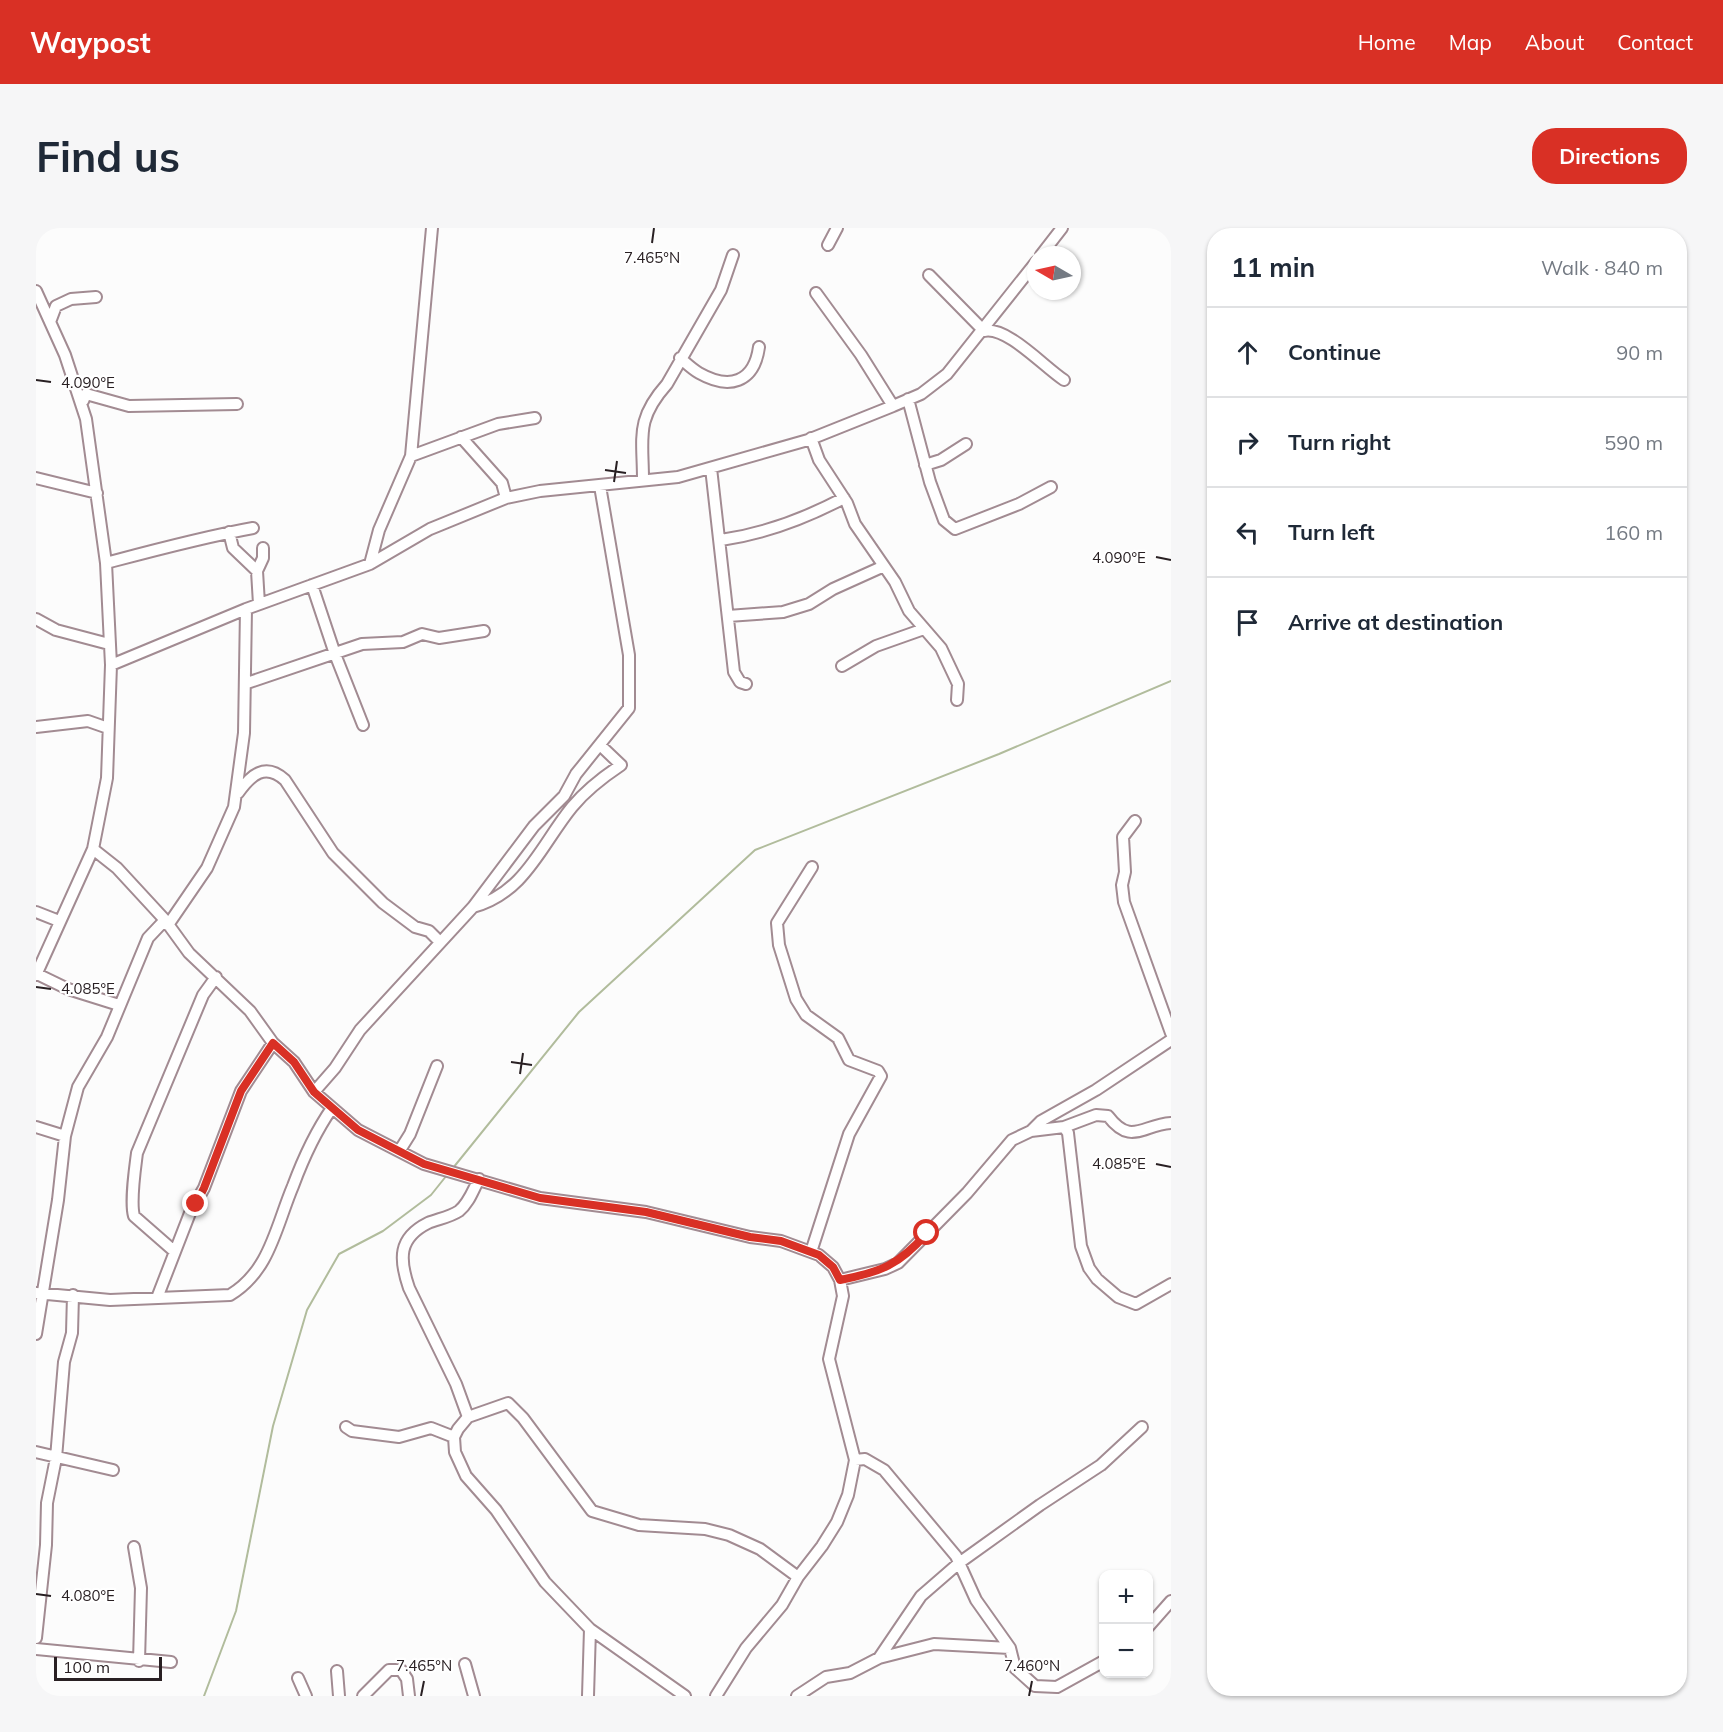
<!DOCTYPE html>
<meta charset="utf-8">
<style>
:root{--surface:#fff;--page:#f6f6f7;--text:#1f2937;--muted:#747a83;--line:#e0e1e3;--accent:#d93025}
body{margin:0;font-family:Mulish,sans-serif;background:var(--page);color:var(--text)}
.controls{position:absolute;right:18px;bottom:18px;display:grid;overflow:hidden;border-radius:12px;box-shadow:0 2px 4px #0004}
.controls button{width:54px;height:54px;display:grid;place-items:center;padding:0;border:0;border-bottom:2px solid var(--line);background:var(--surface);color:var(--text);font:30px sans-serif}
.compass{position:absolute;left:991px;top:18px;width:54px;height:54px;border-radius:50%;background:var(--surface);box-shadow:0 2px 4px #0004;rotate:279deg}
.scale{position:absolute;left:18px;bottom:15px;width:108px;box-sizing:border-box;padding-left:6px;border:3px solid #292023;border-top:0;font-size:16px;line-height:21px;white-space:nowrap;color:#292023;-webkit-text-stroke:4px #fff;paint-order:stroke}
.stop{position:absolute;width:18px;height:18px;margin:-14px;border:4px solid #d93025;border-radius:50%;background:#fff}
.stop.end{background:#d93025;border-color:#fff;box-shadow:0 2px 6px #0008}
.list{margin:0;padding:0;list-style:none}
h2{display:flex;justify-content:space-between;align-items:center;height:78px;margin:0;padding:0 24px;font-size:26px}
h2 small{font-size:20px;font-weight:400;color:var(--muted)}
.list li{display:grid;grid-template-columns:39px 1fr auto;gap:18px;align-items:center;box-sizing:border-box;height:90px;padding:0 24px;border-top:2px solid var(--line)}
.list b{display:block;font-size:22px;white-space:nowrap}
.list em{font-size:20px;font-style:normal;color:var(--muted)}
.icon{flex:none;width:33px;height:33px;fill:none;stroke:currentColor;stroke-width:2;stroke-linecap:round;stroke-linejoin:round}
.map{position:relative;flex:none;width:1135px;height:1468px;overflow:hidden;border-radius:24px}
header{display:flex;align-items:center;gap:36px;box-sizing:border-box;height:84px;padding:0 30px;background:var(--accent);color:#fff}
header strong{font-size:28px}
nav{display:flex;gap:33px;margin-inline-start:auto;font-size:21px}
.intro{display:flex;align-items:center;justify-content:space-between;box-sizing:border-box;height:144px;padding:0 36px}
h1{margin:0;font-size:42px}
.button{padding:15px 27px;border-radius:24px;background:var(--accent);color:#fff;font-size:21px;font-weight:700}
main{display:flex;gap:36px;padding:0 36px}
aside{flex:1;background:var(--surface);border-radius:24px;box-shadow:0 2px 4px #0004}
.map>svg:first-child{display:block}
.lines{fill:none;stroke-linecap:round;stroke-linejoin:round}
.stream{stroke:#b1bc9c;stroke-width:2}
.minor-casing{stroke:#a28b92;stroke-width:14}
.minor{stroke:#fff;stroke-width:10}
.route{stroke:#d93025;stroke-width:8}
.ticks{fill:none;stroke:#292023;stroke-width:2}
.ticks-label{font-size:15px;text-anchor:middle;fill:#292023;stroke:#fff;stroke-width:4.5;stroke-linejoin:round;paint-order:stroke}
</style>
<header>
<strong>Waypost</strong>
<nav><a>Home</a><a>Map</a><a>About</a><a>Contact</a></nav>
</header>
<div class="intro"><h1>Find us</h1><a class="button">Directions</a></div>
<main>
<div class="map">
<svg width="1135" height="1468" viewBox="0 0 1135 1468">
<rect width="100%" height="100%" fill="#fcfcfc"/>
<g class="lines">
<path class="stream" d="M417,940l126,-156 176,-162 244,-96 172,-73
M168,1468l32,-85 37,-185 34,-116 32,-56 44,-23 48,-36 16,-20"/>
<defs>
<path id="minor" d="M792,17l9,-17
M1005,27l21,-27
M893,47l55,56c23,-5 60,36 80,49
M0,63l29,64 21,64 20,144 5,102 -4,113 -14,71 -57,126
M780,65l45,62 32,51
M14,94l6,-16 15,-7 25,-2
M644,130c6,5 12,11 19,15 30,17 55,10 60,-26
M872,171l22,83 14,38 11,9 64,-25 32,-17
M47,173l3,-7 43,12 108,-2
M425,209l41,46 4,15
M775,210l8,22 28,43 8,21 40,58 14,29 32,37 17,36 -1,16
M375,228l87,-32 37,-6
M889,237l16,-5 25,-16
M675,240l23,204 6,10 6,2
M0,250l61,15
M607,252c0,-43 -8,-60 24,-96l54,-94 12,-35
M193,304l4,16 24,23 2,33
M685,312c42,-6 85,-22 123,-42
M70,335c49,-13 97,-26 147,-35
M334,336l9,-34 32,-74 21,-228
M221,343l6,-13v-10
M276,357l23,69 28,71
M692,388l55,-4 26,-8 24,-15 51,-23
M0,391l20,11 53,14
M75,437l135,-56 124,-45 60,-35 76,-31 34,-7 138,-14 130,-37 85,-34 28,-12 26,-20 89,-112
M806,438l34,-20 48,-17
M211,455l115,-39 41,-2 19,-8 17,4 45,-7
M0,499l52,-6 20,7
M202,565c13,-18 27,-31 47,-13l48,73 50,50 32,24 14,4 11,11
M1099,593l-12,16 2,35 -3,13 2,17 47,131
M57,621l24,19 48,52 24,33 61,58 23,32 21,19 20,30 44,38 66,34 116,34 106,14 104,25 31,4 38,14 14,12 7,13 3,16 -14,63 26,101 -7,35 -11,27 -15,24 -24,31 -16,28 -36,43 -30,48
M437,679c52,-14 68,-62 99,-100 14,-17 31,-30 49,-42l-21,-20
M0,684l23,9
M132,697l39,-57 27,-61 10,-74 2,-124
M1,746l31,15 51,16
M278,864l21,-24 25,-38 113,-123 61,-81 30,-30 12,-22 53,-66v-53l-29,-169
M0,899l29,9
M1028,899l32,-12 12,1c23,30 34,9 63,7
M995,903l33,-4 4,6 13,113 8,22 8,11 21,18 18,7 35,-20
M364,922l10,-16 27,-68
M138,1023l-40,-35c-4,-14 1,-47 3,-63l66,-158 13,-18
M775,1024l38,-118 32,-58 -3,-5 -29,-11 -11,-22 -32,-23 -10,-16 -17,-54 -2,-22 35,-56
M804,1052l45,-11 13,-6 69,-70 45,-53 19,-9 10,-10 55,-31 75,-50
M0,1065l74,7 120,-5c40,-24 46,-69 63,-109 10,-27 23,-55 39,-78
M121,1070l33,-85 14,-25 37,-97 32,-48
M0,1106l22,-134 7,-64 13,-49 29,-50 41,-99 17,-18
M432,1189l-12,-33 -47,-96c-10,-29 -11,-50 19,-65 10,-4 22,-6 31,-12 10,-8 14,-21 20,-32
M310,1199l6,4 47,6 32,-9 23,9
M0,1224l77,18
M819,1232l10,-1 19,11 72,86 20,44 34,48 5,20 20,18 22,1 47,-26
M98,1319l7,41 -2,73
M1112,1399l23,-26
M0,1410l10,-93 1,-42 9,-45 8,-96 8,-29 1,-38
M0,1421l135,13
M843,1430l55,-14 76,4
M429,1436l9,32
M301,1443l2,25
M262,1450l8,18
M327,1468l26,-26h12l6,9 2,17
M552,1468l2,-67
M649,1468l-95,-67 -45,-47 -49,-72 -30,-34 -11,-24 -1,-15 4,-8 10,-12 40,-14 15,15 69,93 47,14 66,4 24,6 31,14 38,28
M761,1468l29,-19 24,-4 29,-15 42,-62 38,-33 81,-58 61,-40 41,-38"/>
</defs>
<use href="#minor" class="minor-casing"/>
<use href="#minor" class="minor"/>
</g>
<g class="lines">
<path class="route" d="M160,976l8,-16 37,-97 32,-48 21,19 20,30 44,38 66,34 116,34 106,14 104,25 31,4 38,14 14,12 7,13c41,-8 59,-15 87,-47"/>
</g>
<path class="ticks" d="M616,15l2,-15M0,152l15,2M569,242l21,3M578,254l3,-21M1120,329l15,3M0,759l15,2M475,834l21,3M484,846l3,-21M1120,936l15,3M0,1366l15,2M385,1468l3,-15M993,1468l3,-15"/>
<g class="ticks-label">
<text x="616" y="35">7.465°N</text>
<text x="52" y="160">4.090°E</text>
<text x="1083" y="335">4.090°E</text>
<text x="52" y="766">4.085°E</text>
<text x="1083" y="941">4.085°E</text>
<text x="52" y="1373">4.080°E</text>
<text x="388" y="1443">7.465°N</text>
<text x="996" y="1443">7.460°N</text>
</g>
</svg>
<div class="controls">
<button>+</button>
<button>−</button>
</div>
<svg class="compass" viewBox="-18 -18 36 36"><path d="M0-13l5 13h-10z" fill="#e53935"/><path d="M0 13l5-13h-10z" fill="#747a83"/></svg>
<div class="scale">100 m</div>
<div class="stop" style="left:891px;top:1005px"></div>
<div class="stop end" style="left:160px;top:976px"></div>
</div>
<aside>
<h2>11 min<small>Walk · 840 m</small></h2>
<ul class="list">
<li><svg class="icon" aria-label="ahead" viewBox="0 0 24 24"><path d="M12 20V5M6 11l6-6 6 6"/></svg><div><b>Continue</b></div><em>90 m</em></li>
<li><svg class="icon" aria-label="right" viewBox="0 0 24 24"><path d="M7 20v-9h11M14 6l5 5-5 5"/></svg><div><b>Turn right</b></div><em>590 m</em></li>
<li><svg class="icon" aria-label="left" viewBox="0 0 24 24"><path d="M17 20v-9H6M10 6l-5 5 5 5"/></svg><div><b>Turn left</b></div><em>160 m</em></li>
<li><svg class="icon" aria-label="arrive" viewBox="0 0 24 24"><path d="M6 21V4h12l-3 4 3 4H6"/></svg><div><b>Arrive at destination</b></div></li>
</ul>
</aside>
</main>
